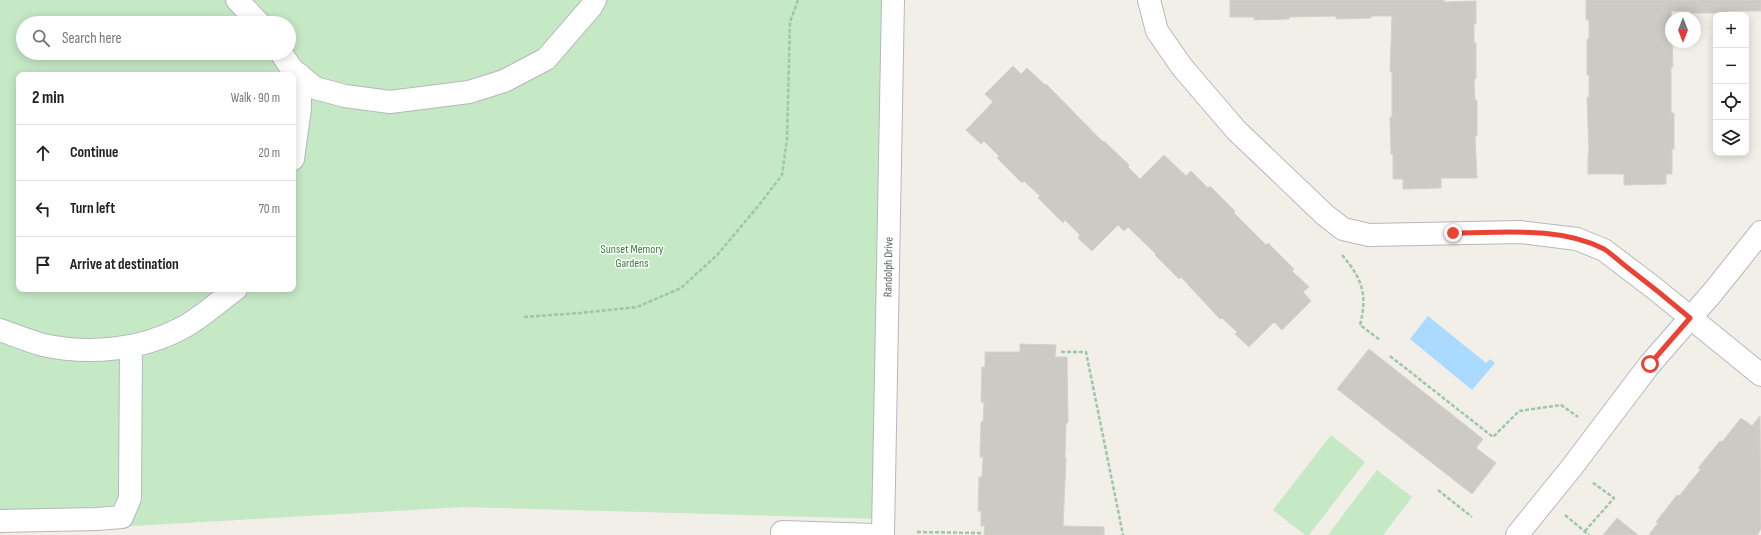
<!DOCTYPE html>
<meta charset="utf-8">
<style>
:root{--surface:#fff;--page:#f6f6f6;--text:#222;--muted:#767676;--line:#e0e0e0}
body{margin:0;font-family:"Sofia Sans Condensed",sans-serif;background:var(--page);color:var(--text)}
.controls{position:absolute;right:12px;top:12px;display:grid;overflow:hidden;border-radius:8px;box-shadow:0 2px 10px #0003}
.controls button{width:36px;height:36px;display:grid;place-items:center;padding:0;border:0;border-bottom:1px solid var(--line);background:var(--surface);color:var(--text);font:20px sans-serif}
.compass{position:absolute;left:1665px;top:12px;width:36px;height:36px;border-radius:50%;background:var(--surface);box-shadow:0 2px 10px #0003;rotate:180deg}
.stop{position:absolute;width:12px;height:12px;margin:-9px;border:3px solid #ea4335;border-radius:50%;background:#fff}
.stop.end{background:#ea4335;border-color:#fff;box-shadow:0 1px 4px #0008}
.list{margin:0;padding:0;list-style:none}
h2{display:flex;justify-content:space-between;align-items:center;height:52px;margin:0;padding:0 16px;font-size:17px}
h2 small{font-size:13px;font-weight:400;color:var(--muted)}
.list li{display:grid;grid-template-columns:26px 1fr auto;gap:12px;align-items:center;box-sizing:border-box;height:56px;padding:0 16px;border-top:1px solid var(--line)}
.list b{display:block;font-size:15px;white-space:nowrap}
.list em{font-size:13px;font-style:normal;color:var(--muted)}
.icon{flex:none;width:22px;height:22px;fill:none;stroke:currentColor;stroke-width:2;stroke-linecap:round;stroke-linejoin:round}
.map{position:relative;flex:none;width:1761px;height:535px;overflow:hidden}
.search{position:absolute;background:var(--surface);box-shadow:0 2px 10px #0003;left:16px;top:16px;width:280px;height:44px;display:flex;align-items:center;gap:10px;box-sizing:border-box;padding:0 14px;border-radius:22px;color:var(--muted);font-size:15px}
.panel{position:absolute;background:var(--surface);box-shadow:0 2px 10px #0003;left:16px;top:72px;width:280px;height:220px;border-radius:8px}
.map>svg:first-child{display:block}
.green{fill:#c5e8c5;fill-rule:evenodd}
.water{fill:#aadaff}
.building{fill:#cccac5;stroke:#d6d1c6}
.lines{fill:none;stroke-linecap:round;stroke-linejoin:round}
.minor-casing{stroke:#b5b8bc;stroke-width:24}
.path{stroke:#9cc7a9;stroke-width:2.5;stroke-dasharray:4 2;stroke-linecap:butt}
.minor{stroke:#fff;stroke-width:22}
.route{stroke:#ea4335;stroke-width:5}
.labels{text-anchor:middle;stroke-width:3;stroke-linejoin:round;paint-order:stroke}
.park-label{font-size:12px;fill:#348238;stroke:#fff}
.street-label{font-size:12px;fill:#5f6368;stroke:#fff}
</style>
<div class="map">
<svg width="1761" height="535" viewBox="0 0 1761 535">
<rect width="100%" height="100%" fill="#f1efe8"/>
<path class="green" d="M0,0h893l-9,519 -420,-12 -332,19 -132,2zM23,23h266v30h-266zM19,75h274v214h-274z
M1331,435l34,27 -56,73h-4l-32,-25z
M1377,470l35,27 -29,38h-55z"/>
<path class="water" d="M1428,316l58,47 4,-4 5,4 -23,27 -62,-51z"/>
<path class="building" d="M1230,0h214v2l32,-1v23h-2v19h2v36h-2l1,21h2v36h-2l2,42h-36v10l-38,1v-10h-10v-25h-2l-1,-37h2v-45h-2l2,-56h-21v2l-35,1v-3l-47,1v2l-35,1v-3h-24z
M1586,0h175v11h-34v2h-36v-2h-20l2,56h-2v46h3v36h-2v25h-6v10l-42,1v-11h-36v-21h1l-2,-56h2v-22h-2v-36h2v-19h-3z
M1013,66l8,8 6,-6 18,17 1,-1 57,58 1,-1 25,24 -1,2 12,12 24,-24 22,21 5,-5 17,17 2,-2 25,25 -1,2 32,32 2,-2 26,26 -2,2 17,16 -6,5 8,9 -29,29 -8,-8 -25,25 -14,-13 2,-2 -15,-14 -2,1 -39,-42 -2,2 -24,-24 1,-1 -28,-27 -4,4 -6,-6 -26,26 -14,-13 2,-3 -15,-15 -2,3 -25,-25 2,-2 -16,-15 -2,2 -25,-25 2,-2 -15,-15 -3,3 -15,-14 27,-28 -8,-8z
M1020,344l36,1 -1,12h12l1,66h-2l-1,35h1l-3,68 41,1v8h-120l1,-9h-4v-15h-3l1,-34h3l1,-20h-3l1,-35h2l1,-20h-3l1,-35h3v-15h35z
M1369,349l114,90 -7,9 20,15 -24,31 -135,-105z
M1760,416l1,113 -4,6h-108l9,-12 -2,-1 21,-27 2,1 22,-27 -3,-1 22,-27 2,1 19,-24 11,8z
M1617,518l21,17h-35z"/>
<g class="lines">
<defs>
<path id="minor" d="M237,0l22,23
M1149,0l8,31 25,36 54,63 89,85 18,14 26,6 151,-3 57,7 27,11 50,38 107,87
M281,53l11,16 23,19 30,8 45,6 79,-10 35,-11 42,-22 45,-52 4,-7
M293,159l7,-51v-33
M0,330c14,5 29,11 43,15 46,10 98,5 139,-17 18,-9 37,-27 54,-39
M0,521l97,-2 25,-2 8,-19 1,-152
M782,532l93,3
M883,535l10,-535
M1517,535l55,-68 78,-103 63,-72 48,-60"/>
</defs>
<use href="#minor" class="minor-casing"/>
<path class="path" d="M1342,255c20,23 26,40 18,70l20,15
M524,317l56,-4 57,-6 44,-19 37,-34 41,-49 23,-30 5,-36 3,-117 8,-22
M1061,352h25l37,183
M1390,356l103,81 26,-26 42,-6 17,12
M1438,490l34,27
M1565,515l24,20
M1585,531l29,-33 -22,-16
M917,532l65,1"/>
<use href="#minor" class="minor"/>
</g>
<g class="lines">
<path class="route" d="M1453,233c49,0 106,-7 151,16 8,5 16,13 24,19 21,16 42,33 62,50l-40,46"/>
</g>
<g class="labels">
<g class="park-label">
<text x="632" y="253">Sunset Memory<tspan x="632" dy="14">Gardens</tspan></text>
</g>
<g class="street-label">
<text transform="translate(888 267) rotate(-89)" y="4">Randolph Drive</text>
</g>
</g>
</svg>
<div class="controls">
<button>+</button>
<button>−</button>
<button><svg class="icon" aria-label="locate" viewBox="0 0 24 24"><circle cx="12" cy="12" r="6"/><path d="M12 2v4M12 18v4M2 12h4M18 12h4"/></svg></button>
<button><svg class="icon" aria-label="layers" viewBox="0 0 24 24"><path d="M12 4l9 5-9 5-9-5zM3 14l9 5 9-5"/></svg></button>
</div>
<svg class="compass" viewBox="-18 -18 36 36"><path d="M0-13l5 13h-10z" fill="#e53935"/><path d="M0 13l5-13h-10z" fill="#767676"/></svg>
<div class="stop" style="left:1650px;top:364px"></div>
<div class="stop end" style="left:1453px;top:233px"></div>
<div class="search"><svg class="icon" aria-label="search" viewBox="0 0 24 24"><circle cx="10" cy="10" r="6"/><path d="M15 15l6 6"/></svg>Search here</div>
<section class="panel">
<h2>2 min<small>Walk · 90 m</small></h2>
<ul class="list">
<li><svg class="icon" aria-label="ahead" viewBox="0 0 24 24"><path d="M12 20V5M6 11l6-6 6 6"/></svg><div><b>Continue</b></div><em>20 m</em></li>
<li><svg class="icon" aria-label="left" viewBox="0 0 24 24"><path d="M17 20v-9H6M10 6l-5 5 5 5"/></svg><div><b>Turn left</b></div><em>70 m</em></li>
<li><svg class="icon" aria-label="arrive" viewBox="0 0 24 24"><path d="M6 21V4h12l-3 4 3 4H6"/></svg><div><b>Arrive at destination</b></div></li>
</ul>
</section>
</div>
